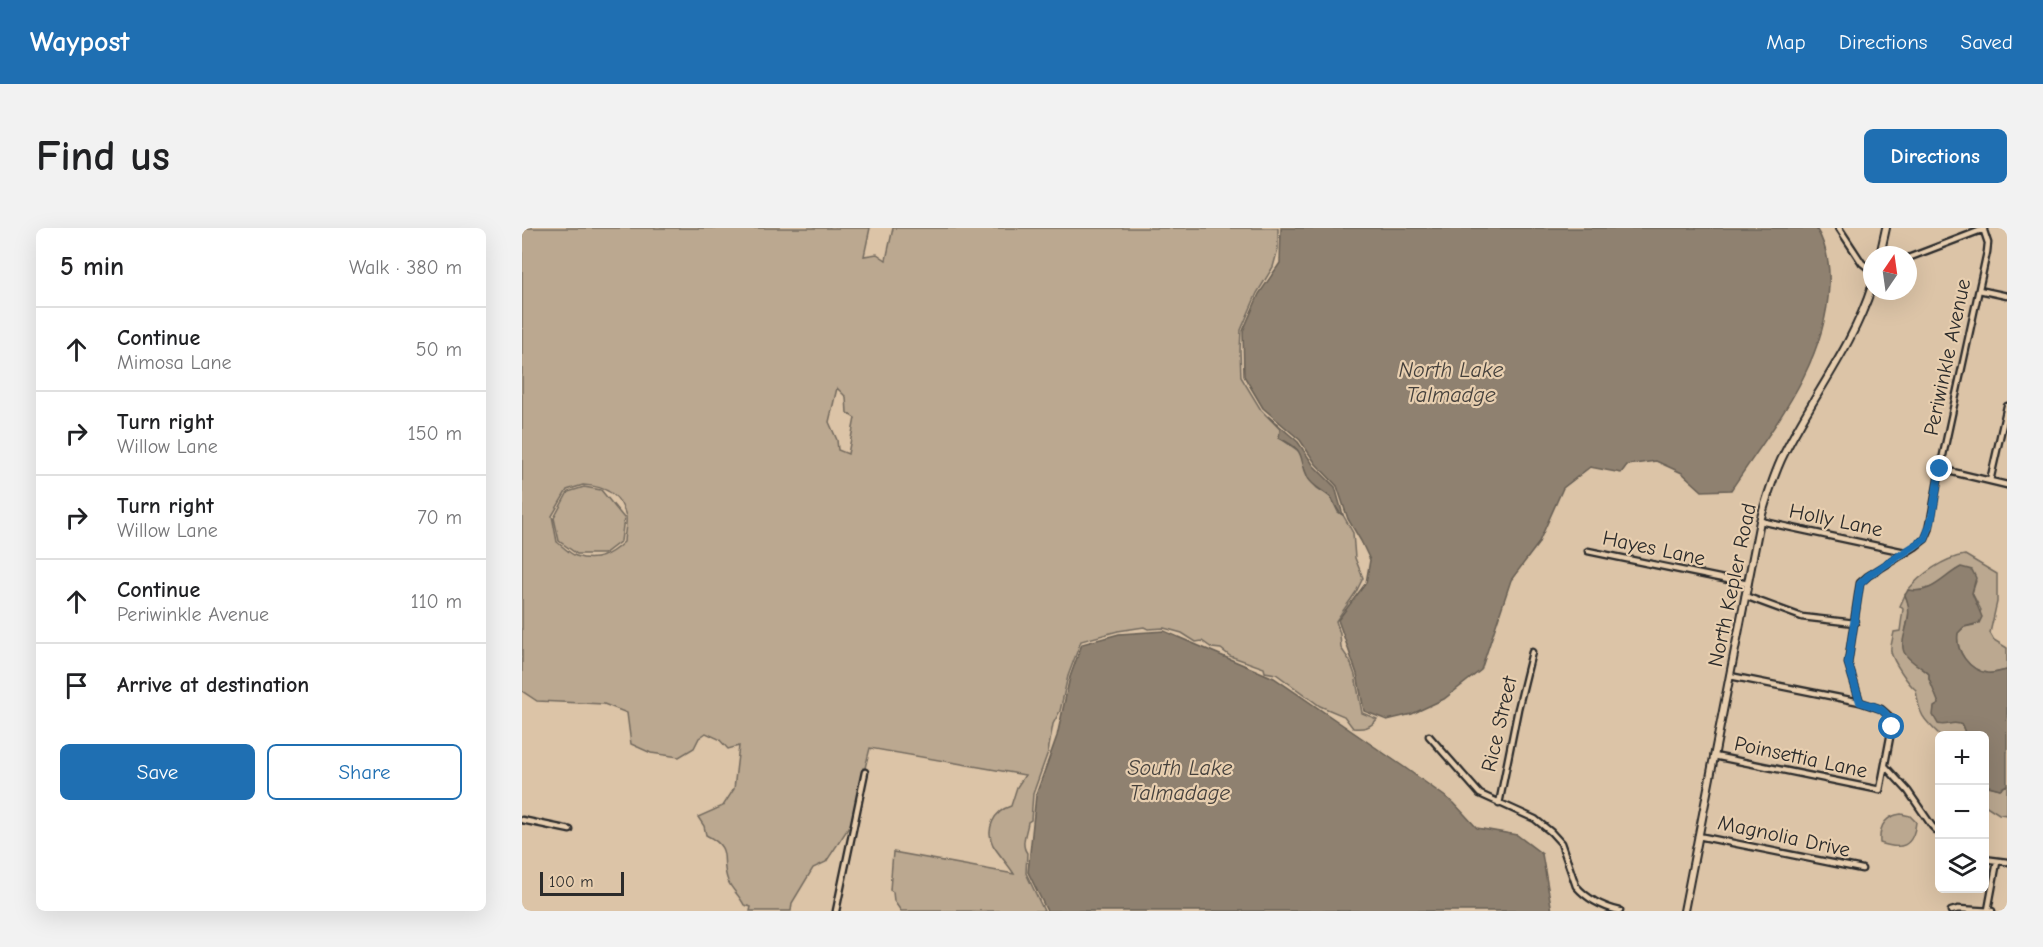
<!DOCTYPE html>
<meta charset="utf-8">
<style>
:root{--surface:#fff;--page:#f2f2f2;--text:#202124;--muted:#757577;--line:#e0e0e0;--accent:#1f6fb2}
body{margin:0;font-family:"Comic Neue",sans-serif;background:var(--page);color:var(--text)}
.controls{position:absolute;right:18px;bottom:18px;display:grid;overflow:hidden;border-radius:9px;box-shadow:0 6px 24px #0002}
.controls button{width:54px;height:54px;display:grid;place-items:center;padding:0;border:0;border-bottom:2px solid var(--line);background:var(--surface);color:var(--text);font:30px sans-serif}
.compass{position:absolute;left:1341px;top:18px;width:54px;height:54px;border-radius:50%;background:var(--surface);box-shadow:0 6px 24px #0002;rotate:13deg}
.scale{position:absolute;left:18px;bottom:15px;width:84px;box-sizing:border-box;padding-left:6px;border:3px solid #2b2b2b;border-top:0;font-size:16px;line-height:21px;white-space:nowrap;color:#2b2b2b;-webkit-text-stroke:4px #e7ceaf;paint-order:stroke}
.stop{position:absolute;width:18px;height:18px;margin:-14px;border:4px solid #1f6fb2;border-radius:50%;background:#fff}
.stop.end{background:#1f6fb2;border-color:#fff;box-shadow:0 2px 6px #0008}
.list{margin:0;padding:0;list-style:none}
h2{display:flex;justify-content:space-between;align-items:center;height:78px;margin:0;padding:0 24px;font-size:26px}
h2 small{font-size:20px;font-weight:400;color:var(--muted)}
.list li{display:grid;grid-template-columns:39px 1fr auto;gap:18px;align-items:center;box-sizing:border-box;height:84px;padding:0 24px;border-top:2px solid var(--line)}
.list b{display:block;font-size:22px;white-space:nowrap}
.list p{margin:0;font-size:20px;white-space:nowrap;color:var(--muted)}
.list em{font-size:20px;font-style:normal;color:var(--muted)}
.actions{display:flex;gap:12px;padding:18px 24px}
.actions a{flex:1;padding:14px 0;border:2px solid var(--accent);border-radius:9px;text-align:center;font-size:21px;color:var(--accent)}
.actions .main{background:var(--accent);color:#fff}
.icon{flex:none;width:33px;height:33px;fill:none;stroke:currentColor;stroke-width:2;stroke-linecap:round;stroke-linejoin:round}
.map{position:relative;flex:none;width:1485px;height:683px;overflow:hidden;border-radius:9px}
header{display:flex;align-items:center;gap:36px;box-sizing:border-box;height:84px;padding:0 30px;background:var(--accent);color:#fff}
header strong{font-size:28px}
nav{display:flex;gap:33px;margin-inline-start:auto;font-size:21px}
.intro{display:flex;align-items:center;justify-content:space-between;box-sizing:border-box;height:144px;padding:0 36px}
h1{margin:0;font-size:42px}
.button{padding:15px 27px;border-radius:9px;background:var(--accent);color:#fff;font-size:21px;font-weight:700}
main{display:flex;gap:36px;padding:0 36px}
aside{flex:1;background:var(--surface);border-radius:9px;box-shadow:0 6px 24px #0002}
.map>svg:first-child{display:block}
.green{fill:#bba890;stroke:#736a5e;stroke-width:1.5;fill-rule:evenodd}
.water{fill:#8f8170;stroke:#675f54;stroke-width:1.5}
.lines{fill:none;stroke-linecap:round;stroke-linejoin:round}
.street-casing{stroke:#2b2b2b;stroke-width:9}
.secondary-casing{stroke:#2b2b2b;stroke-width:10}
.street{stroke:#e7ceaf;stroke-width:4.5}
.secondary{stroke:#e7ceaf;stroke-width:6}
.route{stroke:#1f6fb2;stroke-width:8}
.labels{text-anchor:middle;stroke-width:4.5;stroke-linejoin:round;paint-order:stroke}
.street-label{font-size:21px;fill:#2b2b2b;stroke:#e7ceaf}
.water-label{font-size:22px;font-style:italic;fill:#44403c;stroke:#e7ceaf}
</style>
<header>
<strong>Waypost</strong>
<nav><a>Map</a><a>Directions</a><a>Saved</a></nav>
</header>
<div class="intro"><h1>Find us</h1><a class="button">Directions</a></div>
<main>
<aside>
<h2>5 min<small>Walk · 380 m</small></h2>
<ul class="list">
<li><svg class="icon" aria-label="ahead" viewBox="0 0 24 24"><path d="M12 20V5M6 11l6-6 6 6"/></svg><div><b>Continue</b><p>Mimosa Lane</p></div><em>50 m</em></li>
<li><svg class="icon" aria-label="right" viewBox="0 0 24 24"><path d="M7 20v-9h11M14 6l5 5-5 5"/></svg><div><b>Turn right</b><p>Willow Lane</p></div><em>150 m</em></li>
<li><svg class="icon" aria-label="right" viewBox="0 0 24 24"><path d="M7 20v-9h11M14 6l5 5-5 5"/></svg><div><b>Turn right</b><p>Willow Lane</p></div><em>70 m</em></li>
<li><svg class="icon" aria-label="ahead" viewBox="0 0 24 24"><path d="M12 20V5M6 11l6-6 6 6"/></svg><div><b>Continue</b><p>Periwinkle Avenue</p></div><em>110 m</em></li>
<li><svg class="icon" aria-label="arrive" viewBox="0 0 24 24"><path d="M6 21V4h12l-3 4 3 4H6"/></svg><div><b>Arrive at destination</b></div></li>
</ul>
<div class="actions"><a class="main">Save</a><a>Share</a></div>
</aside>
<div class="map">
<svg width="1485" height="683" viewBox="0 0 1485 683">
<rect width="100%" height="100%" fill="#dcc4a7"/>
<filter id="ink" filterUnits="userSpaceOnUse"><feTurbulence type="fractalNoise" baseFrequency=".0167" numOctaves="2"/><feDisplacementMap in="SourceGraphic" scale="12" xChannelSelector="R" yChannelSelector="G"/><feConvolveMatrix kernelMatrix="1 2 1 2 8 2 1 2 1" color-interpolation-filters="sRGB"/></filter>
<g filter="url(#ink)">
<path class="green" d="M0,0h348l-6,28 13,-2 9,6 7,-32h385v21l-5,18 -16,26 -16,37 -1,21 1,26 20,33 19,19v9l20,14 9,27 8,9 14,9 7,15 5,3 10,18 2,25 8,20 -7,14 -20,29 4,13 1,14 9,13 5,14 7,38 15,6c-7,9 -13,10 -24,9l-9,-12 -24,-10 -44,-32 -11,-2 -1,-4 -34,-12 -9,-7 -9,-1 -10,-7 -6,1 -14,-9 -18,-5 -16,1 -4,-2 -26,4 -37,10 -13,35 -8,35 -7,13 -5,28 -15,42 -2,26 -3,2c-1,10 -8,22 -1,31l-1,20 18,38h-143l-7,-10 -1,-9 -3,-2 3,-38 121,22c-6,-10 -15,-19 -21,-29 -8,-16 1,-34 18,-39l6,-19 8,-12 -155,-27 -5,20h-2l-12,56 -25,38 -13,6 -21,35 -1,8h-41l1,-4 -7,-2c-4,-9 -12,-15 -16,-24 -9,-22 6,-32 -22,-46l-2,-9 -6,-9 25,-11 11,-17 5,-43 -11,3 -9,-10 -13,-6 -7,5 -5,10 -15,9 -28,-4 -20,-9 -4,-31 -23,-9 -67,-3 -15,-10zM315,160l9,9 1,16 8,5 -7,36 -10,-4 -1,-10 -8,-18zM61,257c22,1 38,9 43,32 1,7 -2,18 -2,25 -14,13 -28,21 -48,14 -6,-2 -14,-10 -19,-14l-5,-26 15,-26z
M62,259l17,3 23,28 -3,23 -17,13h-27l-18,-13 -5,-23 14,-26z
M1443,327l32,19v28l-7,31 4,7 13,8v22c-6,1 -13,4 -20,3 -18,-3 -32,-22 -29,-40l6,-6 10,-2 7,-15 -9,-17 4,-12 -20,-11c-12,12 -30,24 -48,20 13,-16 36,-32 57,-35z
M1383,367l4,10v7l-6,35 5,10 21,17v5l6,10 4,15 11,19 7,-1 5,3 4,10h-26c-17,-16 -21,-20 -24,-45 -7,-5 -23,-29 -25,-38 -1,-7 2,-14 3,-20l6,-1 3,-22 -3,-3z
M1462,557l16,4 7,-4v30l-8,-1 -14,-9z
M1379,586l9,2 6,6c-3,26 -15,28 -36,21 -1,-15 4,-27 21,-29z"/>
<path class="water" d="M759,0h535c11,18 14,36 13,57 -3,79 -56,142 -98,205l-29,1 -20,-18 -26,-12 -29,4 -6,8 -31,-6 -27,21 -25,56 -27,36 -30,90 -37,29 -32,15 -25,6 -23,-9 -7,-37 -19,-54 28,-37 4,-23 -9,-19 -13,-22 -11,-33 -21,-22 -16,-24 -37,-32 -19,-32 -1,-45 16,-37 21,-31z
M746,188l30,26 16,24 21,21 8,28c-8,-4 -7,-13 -13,-18 -7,-7 -17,-10 -22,-19 -11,-23 0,-26 -29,-40l1,-9z
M1439,339l11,3 4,8 -4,15 10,24 -3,6 -15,4 -6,6c-3,18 11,37 29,40 7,1 14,-2 20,-3v115l-7,4 -15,-4 -1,-49 -18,-1 -4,-10c-9,-5 -15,2 -24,-1l-5,-9 1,-8 5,-3 -10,-25v-5c-6,-6 -21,-13 -25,-22 -6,-15 12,-33 1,-57l3,-5c24,5 35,-14 53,-23z
M642,403l110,47 130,89 50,36 23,25 40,7 25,19 10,57h-505l-19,-39 8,-77 21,-59 13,-59 12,-33 37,-10z"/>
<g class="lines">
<defs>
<path id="street" d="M1317,0l23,35 10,8
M1386,30l76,-29
M1457,62l28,6
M1418,241l67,16
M1468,253l17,-75
M1238,293l145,31
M1066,323l160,33
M1223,368l57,21 53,6
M1338,474l-12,-39 12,-80 8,-7 47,-29 10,-8 4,-9 11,-61 47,-217 1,-9 -5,-15
M907,508l51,58 55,25 16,13 10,11 15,43c12,14 27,21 44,25
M1192,528l166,34 12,-63 -3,-11 -8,-7 -21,-7 -130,-26
M1363,538l23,25 24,35 8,8
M977,576l19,-95 14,-57
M0,592l48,10
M1176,608l164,33
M1462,631l23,3
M1466,682l9,-48
M314,683l29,-139
M1429,683l7,-2 34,2"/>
<path id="secondary" d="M1358,27l6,-27
M1162,683l76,-390c6,-21 12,-41 21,-61 28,-59 71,-111 91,-174"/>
</defs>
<use href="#street" class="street-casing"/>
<use href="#secondary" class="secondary-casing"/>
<use href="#street" class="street"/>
<use href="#secondary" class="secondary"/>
</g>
</g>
<g class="lines" filter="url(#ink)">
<path class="route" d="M1370,499c-6,-20 -14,-19 -32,-25l-12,-39 12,-79 8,-8 57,-37 6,-17 9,-53"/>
</g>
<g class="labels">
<g class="street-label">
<text transform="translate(1425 129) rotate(-78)" y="7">Periwinkle Avenue</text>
<text transform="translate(1314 292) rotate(12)" y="7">Holly Lane</text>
<text transform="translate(1132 320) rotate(12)" y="7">Hayes Lane</text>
<text transform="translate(1210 357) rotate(-78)" y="7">North Kepler Road</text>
<text transform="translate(977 496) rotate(-77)" y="7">Rice Street</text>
<text transform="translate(1279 529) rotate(12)" y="7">Poinsettia Lane</text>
<text transform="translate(1262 608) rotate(12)" y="7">Magnolia Drive</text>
</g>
<g class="water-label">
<text x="929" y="149">North Lake<tspan x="929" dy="25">Talmadge</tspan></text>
<text x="658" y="547">South Lake<tspan x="658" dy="25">Talmadage</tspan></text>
</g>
</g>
</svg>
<div class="controls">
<button>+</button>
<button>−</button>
<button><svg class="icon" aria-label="layers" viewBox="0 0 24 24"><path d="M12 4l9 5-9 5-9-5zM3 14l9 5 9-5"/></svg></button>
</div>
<svg class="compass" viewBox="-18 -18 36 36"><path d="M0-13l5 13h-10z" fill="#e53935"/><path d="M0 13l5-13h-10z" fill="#757577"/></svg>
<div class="scale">100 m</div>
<div class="stop" style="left:1370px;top:499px"></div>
<div class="stop end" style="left:1418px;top:241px"></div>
</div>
</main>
